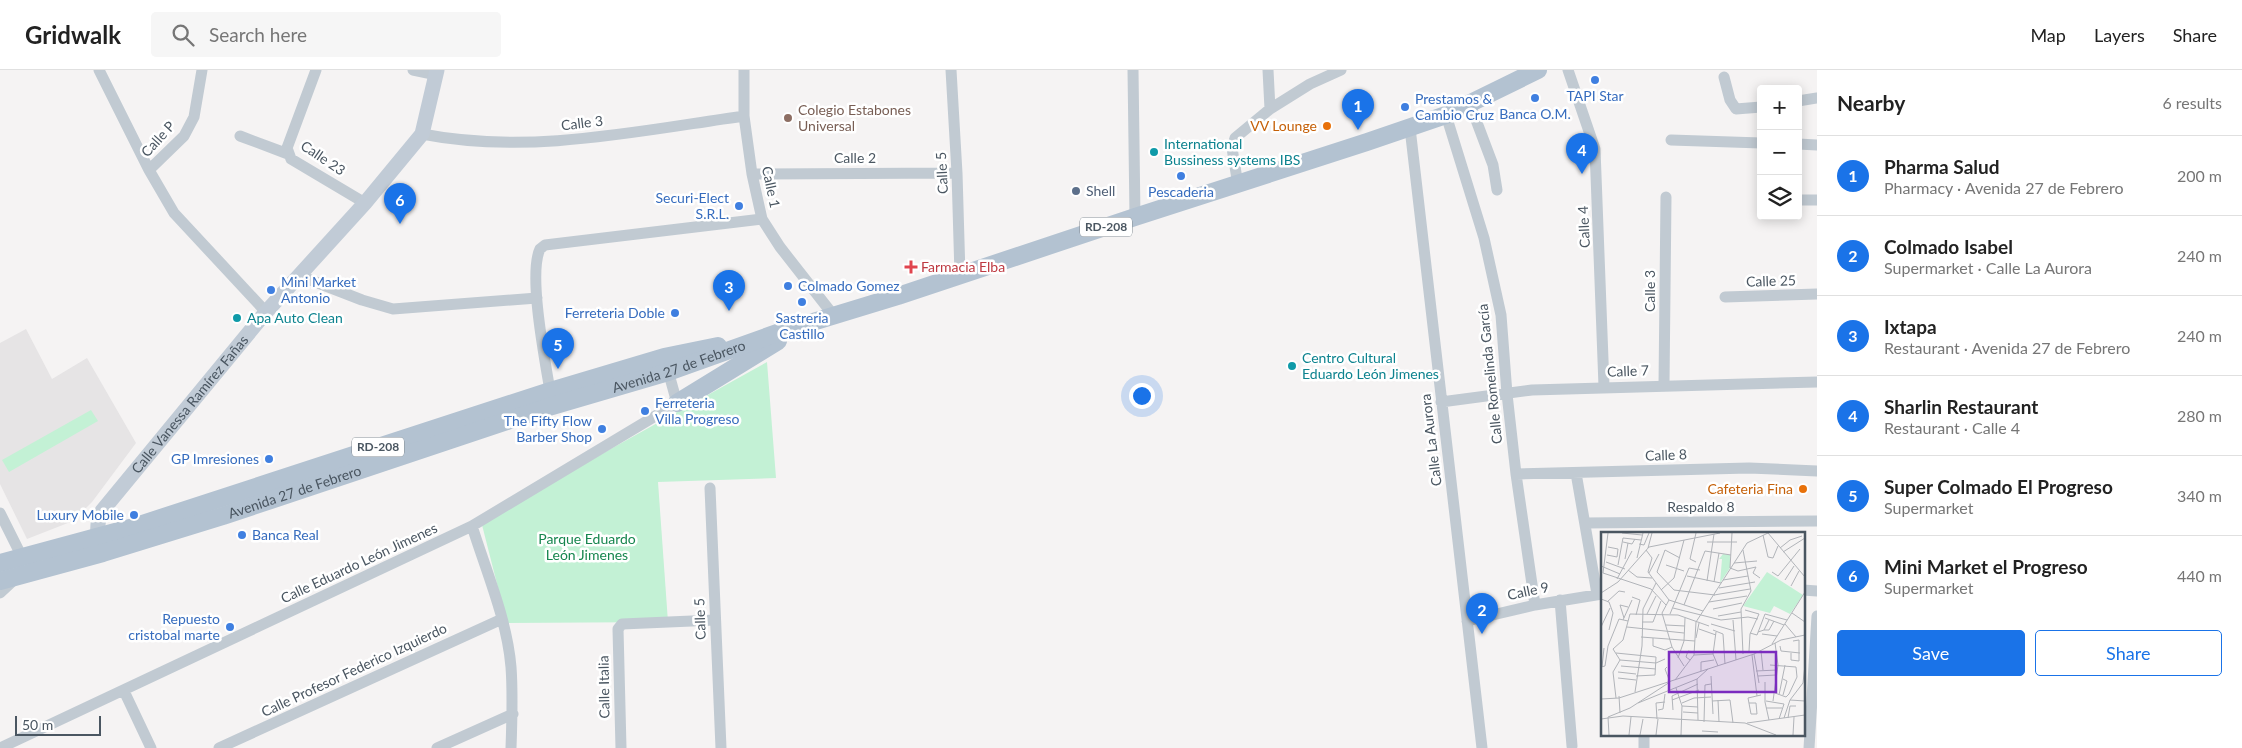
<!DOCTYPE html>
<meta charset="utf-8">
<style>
:root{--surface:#fff;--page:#f6f6f6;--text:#222;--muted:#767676;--line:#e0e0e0;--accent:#1a73e8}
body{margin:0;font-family:Lato,sans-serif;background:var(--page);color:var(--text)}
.controls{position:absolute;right:15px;top:15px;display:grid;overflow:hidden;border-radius:5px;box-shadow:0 2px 12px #0003}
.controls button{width:45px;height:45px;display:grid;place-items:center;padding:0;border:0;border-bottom:1px solid var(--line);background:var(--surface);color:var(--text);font:25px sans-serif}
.scale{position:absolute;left:15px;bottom:12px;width:86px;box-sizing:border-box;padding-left:5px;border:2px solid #4a5661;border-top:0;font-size:14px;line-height:18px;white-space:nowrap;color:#4a5661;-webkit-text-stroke:4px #fff;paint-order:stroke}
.you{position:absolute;left:1141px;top:325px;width:18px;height:18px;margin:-12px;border:4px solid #fff;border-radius:50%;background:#1a73e8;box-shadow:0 0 0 8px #1a73e833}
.badge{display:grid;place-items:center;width:32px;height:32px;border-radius:50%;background:var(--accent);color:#fff;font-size:16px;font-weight:700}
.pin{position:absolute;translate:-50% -41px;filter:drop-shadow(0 1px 2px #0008)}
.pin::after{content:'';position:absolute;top:26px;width:18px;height:15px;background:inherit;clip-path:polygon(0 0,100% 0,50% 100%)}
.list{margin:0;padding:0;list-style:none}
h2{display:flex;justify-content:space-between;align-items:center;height:65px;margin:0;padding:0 20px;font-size:21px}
h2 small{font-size:16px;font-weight:400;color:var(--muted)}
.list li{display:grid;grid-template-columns:32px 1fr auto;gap:15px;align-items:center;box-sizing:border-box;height:80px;padding:0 20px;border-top:1px solid var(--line)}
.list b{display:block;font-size:19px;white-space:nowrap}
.list p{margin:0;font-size:16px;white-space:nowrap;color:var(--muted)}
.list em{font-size:16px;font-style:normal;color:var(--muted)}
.actions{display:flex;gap:10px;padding:15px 20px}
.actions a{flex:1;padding:11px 0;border:1px solid var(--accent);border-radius:5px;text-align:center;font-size:18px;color:var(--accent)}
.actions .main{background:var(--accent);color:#fff}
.icon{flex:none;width:28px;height:28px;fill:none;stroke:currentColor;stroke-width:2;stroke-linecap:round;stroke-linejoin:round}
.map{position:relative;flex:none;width:1817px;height:678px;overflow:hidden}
header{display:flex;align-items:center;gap:30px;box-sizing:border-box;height:70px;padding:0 25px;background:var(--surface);border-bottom:1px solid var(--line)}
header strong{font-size:24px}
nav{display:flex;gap:28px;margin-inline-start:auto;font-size:18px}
.search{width:350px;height:45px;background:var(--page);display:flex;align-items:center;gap:12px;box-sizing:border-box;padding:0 18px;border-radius:5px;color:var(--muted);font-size:19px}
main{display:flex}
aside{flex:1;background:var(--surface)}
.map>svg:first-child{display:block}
.education{fill:#e6e4e5}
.park{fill:#c3f1d5}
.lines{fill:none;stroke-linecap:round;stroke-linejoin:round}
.street{stroke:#c1cad2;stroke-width:11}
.secondary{stroke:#c1cbd6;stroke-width:15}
.primary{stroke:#b3c2d1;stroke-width:18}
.shop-dot{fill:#3f7fe0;stroke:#fff;stroke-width:2}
.education-dot{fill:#8d6e63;stroke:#fff;stroke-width:2}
.food-dot{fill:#e8710a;stroke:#fff;stroke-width:2}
.culture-dot{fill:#0f9aa8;stroke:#fff;stroke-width:2}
.service-dot{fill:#5c6f8a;stroke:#fff;stroke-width:2}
.health-dot{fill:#e0444e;stroke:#fff;stroke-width:2}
.labels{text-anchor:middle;stroke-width:5;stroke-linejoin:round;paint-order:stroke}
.shield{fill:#fff;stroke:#808990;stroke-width:1}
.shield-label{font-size:12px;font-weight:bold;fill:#4a5661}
.shop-label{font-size:14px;fill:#366cbe;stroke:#fff;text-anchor:end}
.education-label{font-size:14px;fill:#785e54;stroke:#fff;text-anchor:start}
.street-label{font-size:14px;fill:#4a5661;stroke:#fff}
.food-label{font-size:14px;fill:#c56008;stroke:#fff;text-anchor:end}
.culture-label{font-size:14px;fill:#0d838f;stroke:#fff;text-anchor:start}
.service-label{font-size:14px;fill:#4e5e75;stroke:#fff;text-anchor:start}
.health-label{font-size:14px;fill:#be3a42;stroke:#fff;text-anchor:start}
.park-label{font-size:14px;fill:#17864f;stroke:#fff}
.inset-road{fill:none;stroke:#b1b4b9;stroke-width:1}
.view{fill:#7b2cbf;fill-opacity:0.15;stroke:#7b2cbf;stroke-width:2.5}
.inset-edge{fill:none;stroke:#4a5661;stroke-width:2.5}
</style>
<header>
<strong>Gridwalk</strong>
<div class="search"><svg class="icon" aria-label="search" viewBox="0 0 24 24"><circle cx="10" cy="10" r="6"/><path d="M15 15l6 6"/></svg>Search here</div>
<nav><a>Map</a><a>Layers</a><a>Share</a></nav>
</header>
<main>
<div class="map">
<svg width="1817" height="678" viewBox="0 0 1817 678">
<rect width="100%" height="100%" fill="#f5f3f3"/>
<path class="education" d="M26,259l26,50 35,-21 49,85 -44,59 -19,19 -46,18 -27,-55v-141z"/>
<path class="park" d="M767,292l9,116 -118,4 10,140 -161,1 -26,-102z
M91,340l7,11 -89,51 -7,-12z"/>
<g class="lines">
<path class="street" d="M99,0l50,100 25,43 92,99
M316,0l-29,78 4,11 74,44
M413,0l24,5
M744,0v46l8,58 10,45 18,28 54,69
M951,0l6,103 3,102
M1133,0l2,147
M1268,0l2,39
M1568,0l27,79 9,237
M1724,7l6,23 6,9 25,-2
M1798,31l19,-3
M1470,34l23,61 4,25
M1446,45l38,123 17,77 6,79 9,80 19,131
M1410,58l72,620
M422,64c107,21 216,-3 322,-18
M240,66l48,18
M1671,70l90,3
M1798,74l19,1
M149,100l35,-34 10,-19 8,-47
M752,104l205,-1
M1238,115l-6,-37 3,-10 35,-29 40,-25 31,-14
M1798,130h19
M300,206l62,24 31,9 144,-11
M1725,227l92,-3
M1664,315l2,-188
M550,321c-5,-31 -22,-117 -10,-142l5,-4 217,-26
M1441,332l91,-12 285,-8
M1576,403l21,121
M1516,404l233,-6 68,3
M710,418l11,260
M0,443l22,44 -1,4
M1585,453l232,-2
M472,456c14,45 35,93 39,141 2,27 1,54 0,81
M1803,520l14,1
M0,523l15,-14
M1560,530l12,146
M1467,551l68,-16 67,-11
M124,621l27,57
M1644,664v14
M0,678l472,-222 205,-123 -10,-36
M219,678l283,-129
M437,678l76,-34
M621,678l-3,-119 4,-5 93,-4
M1809,678l8,-132"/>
<path class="secondary" id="s1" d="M101,478c-4,-12 -5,-25 1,-37l164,-199 99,-109 57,-69 15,-64"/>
<g class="primary">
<path d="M677,333l101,-62"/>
<path d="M0,493l130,-35 420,-137 114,-34 54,-11"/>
<path id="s2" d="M0,511l103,-28 120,-37 329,-110 116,-34 112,-40 118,-36 237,-79 232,-75 79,-27 92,-45"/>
</g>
</g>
<g class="shop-dot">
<circle cx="1595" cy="10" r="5"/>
<circle cx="1535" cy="28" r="5"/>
<circle cx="1405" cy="37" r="5"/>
<circle cx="1181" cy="106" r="5"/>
<circle cx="739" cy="136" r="5"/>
<circle cx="788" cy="216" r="5"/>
<circle cx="271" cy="220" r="5"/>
<circle cx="802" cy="232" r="5"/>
<circle cx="675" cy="243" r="5"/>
<circle cx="645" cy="341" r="5"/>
<circle cx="602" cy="359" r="5"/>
<circle cx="269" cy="389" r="5"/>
<circle cx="134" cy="445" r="5"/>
<circle cx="242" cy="465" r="5"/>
<circle cx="230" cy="557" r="5"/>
</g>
<circle class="education-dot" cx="788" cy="48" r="5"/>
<g class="food-dot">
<circle cx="1327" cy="56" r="5"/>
<circle cx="1803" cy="419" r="5"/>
</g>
<g class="culture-dot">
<circle cx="1154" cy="82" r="5"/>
<circle cx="237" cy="248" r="5"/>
<circle cx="1292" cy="296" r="5"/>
</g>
<circle class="service-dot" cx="1076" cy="121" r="5"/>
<path class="health-dot" d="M908.5 189.5h5v5h5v5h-5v5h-5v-5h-5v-5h5z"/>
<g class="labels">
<g class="shield">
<rect x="1080" y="147.5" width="52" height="19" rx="4"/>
<rect x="352" y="367.5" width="52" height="19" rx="4"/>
</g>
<g class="shield-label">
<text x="1106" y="161">RD-208</text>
<text x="378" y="381">RD-208</text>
</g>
<g class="shop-label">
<text x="1595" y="31" text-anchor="middle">TAPI Star</text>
<text x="1415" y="34" text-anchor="start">Prestamos &amp;<tspan x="1415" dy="16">Cambio Cruz</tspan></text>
<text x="1535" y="49" text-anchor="middle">Banca O.M.</text>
<text x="1181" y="127" text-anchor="middle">Pescaderia</text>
<text x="729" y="133">Securi-Elect<tspan x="729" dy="16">S.R.L.</tspan></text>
<text x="281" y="217" text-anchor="start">Mini Market<tspan x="281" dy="16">Antonio</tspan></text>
<text x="798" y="221" text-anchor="start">Colmado Gomez</text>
<text x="665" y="248">Ferreteria Doble</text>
<text x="802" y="253" text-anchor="middle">Sastreria<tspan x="802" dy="16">Castillo</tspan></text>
<text x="655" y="338" text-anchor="start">Ferreteria<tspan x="655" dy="16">Villa Progreso</tspan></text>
<text x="592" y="356">The Fifty Flow<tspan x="592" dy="16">Barber Shop</tspan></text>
<text x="259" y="394">GP Imresiones</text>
<text x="124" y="450">Luxury Mobile</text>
<text x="252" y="470" text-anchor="start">Banca Real</text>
<text x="220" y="554">Repuesto<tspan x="220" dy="16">cristobal marte</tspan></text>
</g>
<g class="education-label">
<text x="798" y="45">Colegio Estabones<tspan x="798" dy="16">Universal</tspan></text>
</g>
<g class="street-label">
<text transform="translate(582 53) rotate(-7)" y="5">Calle 3</text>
<text transform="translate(158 69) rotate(-48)" y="5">Calle P</text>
<text transform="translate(323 88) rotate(34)" y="5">Calle 23</text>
<text x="855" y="93">Calle 2</text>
<text transform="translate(942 103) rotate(-93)" y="5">Calle 5</text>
<text transform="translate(771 117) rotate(78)" y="5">Calle 1</text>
<text transform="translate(1584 157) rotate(-93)" y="5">Calle 4</text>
<text transform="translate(1771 211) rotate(-2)" y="5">Calle 25</text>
<text transform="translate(1650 221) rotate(-90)" y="5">Calle 3</text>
<text dy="5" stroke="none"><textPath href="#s2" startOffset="712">Avenida 27 de Febrero</textPath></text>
<text transform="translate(1628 301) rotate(-2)" y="5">Calle 7</text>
<text transform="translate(1490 304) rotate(-96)" y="5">Calle Romelinda García</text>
<text dy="5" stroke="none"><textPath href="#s1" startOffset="176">Calle Vanessa Ramírez Fañas</textPath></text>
<text transform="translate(1431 370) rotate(-97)" y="5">Calle La Aurora</text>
<text transform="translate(1666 385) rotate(-2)" y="5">Calle 8</text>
<text dy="5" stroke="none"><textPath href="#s2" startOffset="308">Avenida 27 de Febrero</textPath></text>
<text x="1701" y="442">Respaldo 8</text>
<text transform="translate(359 493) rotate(-25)" y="5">Calle Eduardo León Jimenes</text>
<text transform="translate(1528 521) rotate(-12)" y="5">Calle 9</text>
<text transform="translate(700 549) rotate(-92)" y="5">Calle 5</text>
<text transform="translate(354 600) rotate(-25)" y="5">Calle Profesor Federico Izquierdo</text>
<text transform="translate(604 617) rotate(-91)" y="5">Calle Italia</text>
</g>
<g class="food-label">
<text x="1317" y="61">VV Lounge</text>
<text x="1793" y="424">Cafeteria Fina</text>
</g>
<g class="culture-label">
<text x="1164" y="79">International<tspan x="1164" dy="16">Bussiness systems IBS</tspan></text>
<text x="247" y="253">Apa Auto Clean</text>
<text x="1302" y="293">Centro Cultural<tspan x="1302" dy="16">Eduardo León Jimenes</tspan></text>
</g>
<g class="service-label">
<text x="1086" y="126">Shell</text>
</g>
<g class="health-label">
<text x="921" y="202">Farmacia Elba</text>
</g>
<g class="park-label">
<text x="587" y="474">Parque Eduardo<tspan x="587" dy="16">León Jimenes</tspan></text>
</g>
</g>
<g transform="translate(1601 462)">
<rect width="204" height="204" fill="#f5f3f3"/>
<path d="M122,22l7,1v13l-10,15 2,-24h-3zM166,40l36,23 -13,19 -16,-8 -4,7 -27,-7z" fill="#c3f1d5"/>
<path class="inset-road" d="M7,1l-5,40 48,16 15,16M21,1l20,2M131,1l-2,35 8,3 18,-4 -3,6 7,5M167,1l37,44M162,3l5,22 5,1 5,-12M22,10l9,2 3,-5M106,10h30M38,12l5,1 5,-12M47,16l4,-15M179,16l10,-8 12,-4M45,18l6,8 -4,14M142,18l8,41 -10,18 2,45M182,20l22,-14M6,23l10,2 1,-8 -10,-2M36,26l6,-25M79,26l-15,-8 -8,22 17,18 41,5M24,27l3,-16M5,30l19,7M95,30l-6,-3 6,-26M133,31l23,-2M17,33l5,-27 18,2M65,33l18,6M0,34l19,8M27,38l9,7 15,1M47,40l21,28 34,11M171,40l6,4 22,-27M48,41l10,-19M86,44l34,7M16,47l15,-28M122,48l25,-4M184,48l9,-14M106,49l7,-47M113,50l5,-29M190,54l8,-15M118,56l36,-6M60,58l13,-12 10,-38M0,61l17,-11 31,-35 71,-14M113,63l36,-6M31,65l8,3 -4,15M0,67l8,3 4,11 -4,17M68,68l-7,13 10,34 12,19M6,70l12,-11 6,1M108,70l38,-6M83,73l21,-54 26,4M72,76l48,12 27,-3 10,2M112,77l29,-6M144,78l14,4 -9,20 -1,17M191,81l13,9M46,82l9,-18M69,82l19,-46 11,2M117,84l23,-4M23,86l-4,-13 8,2M164,86l19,7M22,88l9,-20M132,88l3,40M41,90h11l8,-21M110,92l24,7M184,92l11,13M65,93l19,1M0,95l9,-19M26,95l57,6M98,97l17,6M112,98l10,4 2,30M163,98h5l5,-9M115,100l-3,22 5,12M157,100l6,-2 5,-10M149,101l7,2 8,-21 22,6M161,102l15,2M40,105l54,4M52,106v8l12,4 7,-3M95,106l3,-15M171,112l33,-52M179,114l1,5 19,2M160,119l2,19M15,121l40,4 -1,18 -19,1M190,121v7l8,1v-21l-6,1M153,122l5,29M93,123l19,-1M151,123l5,41M77,126l6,-17 1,-23M19,128l36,3 9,-4M89,128l-4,-3 2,-6 6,1M169,133l26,2 1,10 -8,17 -3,3 -11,-4M20,134l35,3M0,135l4,-1 3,-20 11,-27 9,2M1,135l2,-19M100,139v-9l13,-2M155,139l21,-1M17,140l18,2M110,144l2,38M157,144l18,-1M17,146l18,2M96,147l1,41M74,148l19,-25 2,-33 51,-79 21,-10M164,150v20l4,18M75,156l6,18 -1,29M34,160l7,-46 1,-37 13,-26M178,163l6,-30M182,163l4,-14 -4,-2M18,164l1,17M15,166l-3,-26 7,-12 -7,-11 10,-9 7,-26 48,1 31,11M0,167l18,-1 135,-44 27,-14 24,-5M71,168l27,-10M117,168l1,22M189,168l15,1M111,169l18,-1 3,23M165,169l18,3 -5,15M172,169l5,-36 -3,-22M37,171l59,-24 11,-10M81,171l12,-5 17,-1M148,171h7l1,11h-6l-3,-16 13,-3M81,174l16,1M165,176h16M57,178l5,-1 2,-15M72,178l-1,-14 26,-12M82,180l15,1M183,186l6,-18 13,-17 2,-18M187,186l2,-12h6M0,187l22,-3 122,7 31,12M56,187l-1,-16 9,-1M103,190l1,-37 6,-1M146,191l58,-8M101,199l16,1M8,203l-1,-18 22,-9 40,-26 -5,-13 2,-2M28,203l2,-18M39,203l3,-16M55,203l2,-16M192,203l1,-18"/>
<path class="view" d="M68,120h107v40h-107z"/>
<rect width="204" height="204" class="inset-edge"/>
</g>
</svg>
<div class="controls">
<button>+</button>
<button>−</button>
<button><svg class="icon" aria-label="layers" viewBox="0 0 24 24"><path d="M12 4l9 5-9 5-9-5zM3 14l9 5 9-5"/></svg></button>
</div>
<div class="scale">50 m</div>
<div class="you"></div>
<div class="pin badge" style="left:1358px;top:60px">1</div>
<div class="pin badge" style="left:1482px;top:564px">2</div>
<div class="pin badge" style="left:729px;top:241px">3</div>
<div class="pin badge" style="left:1582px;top:104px">4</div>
<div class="pin badge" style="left:558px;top:299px">5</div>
<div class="pin badge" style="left:400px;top:154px">6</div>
</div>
<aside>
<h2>Nearby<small>6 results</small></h2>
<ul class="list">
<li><span class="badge">1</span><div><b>Pharma Salud</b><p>Pharmacy · Avenida 27 de Febrero</p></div><em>200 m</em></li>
<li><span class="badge">2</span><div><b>Colmado Isabel</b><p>Supermarket · Calle La Aurora</p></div><em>240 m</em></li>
<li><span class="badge">3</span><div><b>Ixtapa</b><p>Restaurant · Avenida 27 de Febrero</p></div><em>240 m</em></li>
<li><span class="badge">4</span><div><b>Sharlin Restaurant</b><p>Restaurant · Calle 4</p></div><em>280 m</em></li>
<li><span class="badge">5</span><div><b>Super Colmado El Progreso</b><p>Supermarket</p></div><em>340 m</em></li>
<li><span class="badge">6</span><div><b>Mini Market el Progreso</b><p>Supermarket</p></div><em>440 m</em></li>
</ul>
<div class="actions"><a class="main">Save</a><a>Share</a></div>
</aside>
</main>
